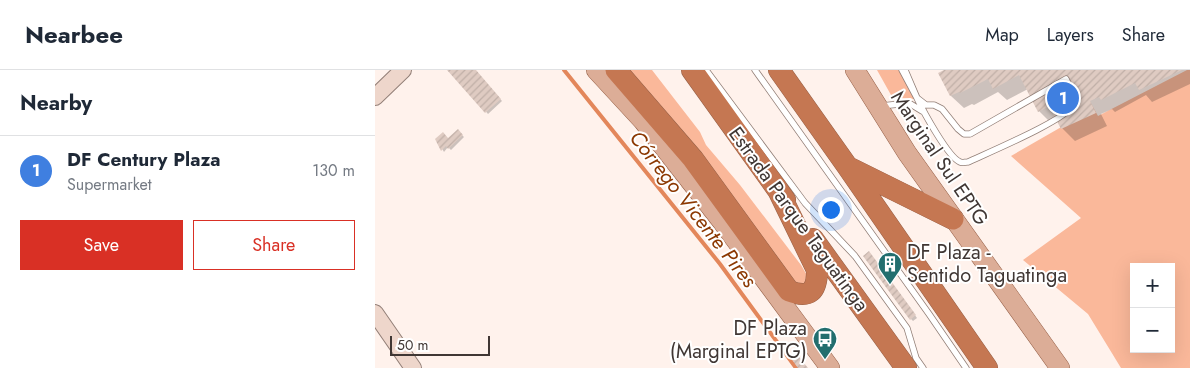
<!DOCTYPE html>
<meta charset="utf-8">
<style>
:root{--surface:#fff;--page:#f2f2f3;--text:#1f2937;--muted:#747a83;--line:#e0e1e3;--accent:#d93025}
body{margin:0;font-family:Jost,sans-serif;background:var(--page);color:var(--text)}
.controls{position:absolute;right:15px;bottom:15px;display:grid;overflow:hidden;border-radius:0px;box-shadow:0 5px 20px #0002}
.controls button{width:45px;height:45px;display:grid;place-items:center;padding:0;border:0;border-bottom:1px solid var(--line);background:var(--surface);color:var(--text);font:25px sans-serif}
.scale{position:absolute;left:15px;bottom:12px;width:100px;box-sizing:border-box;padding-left:5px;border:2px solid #403734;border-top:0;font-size:14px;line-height:18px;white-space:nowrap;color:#403734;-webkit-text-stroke:4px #fff;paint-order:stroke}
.you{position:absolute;left:455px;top:139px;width:18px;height:18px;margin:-12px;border:4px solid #fff;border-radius:50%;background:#1a73e8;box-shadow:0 0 0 8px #1a73e833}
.badge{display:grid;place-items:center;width:32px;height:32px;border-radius:50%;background:var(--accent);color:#fff;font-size:16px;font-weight:700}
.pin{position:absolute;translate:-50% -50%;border:2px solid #fff;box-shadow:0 1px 5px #0006}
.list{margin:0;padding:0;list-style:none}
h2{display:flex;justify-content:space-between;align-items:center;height:65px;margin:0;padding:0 20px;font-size:21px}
h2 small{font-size:16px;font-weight:400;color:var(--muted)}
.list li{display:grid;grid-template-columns:32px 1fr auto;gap:15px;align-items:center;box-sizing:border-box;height:70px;padding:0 20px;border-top:1px solid var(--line)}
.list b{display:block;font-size:19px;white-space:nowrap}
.list p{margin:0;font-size:16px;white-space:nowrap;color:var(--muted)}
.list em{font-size:16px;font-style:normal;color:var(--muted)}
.actions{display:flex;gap:10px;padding:15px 20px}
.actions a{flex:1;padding:11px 0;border:1px solid var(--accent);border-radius:0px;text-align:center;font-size:18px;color:var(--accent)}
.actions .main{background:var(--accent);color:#fff}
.map{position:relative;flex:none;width:815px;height:298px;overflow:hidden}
header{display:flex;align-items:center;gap:30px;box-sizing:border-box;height:70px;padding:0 25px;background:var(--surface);border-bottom:1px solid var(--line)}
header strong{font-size:24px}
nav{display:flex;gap:28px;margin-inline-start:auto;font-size:18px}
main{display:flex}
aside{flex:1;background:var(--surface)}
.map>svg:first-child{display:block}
.grass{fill:#fab89a;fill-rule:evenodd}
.shadow{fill:#0003}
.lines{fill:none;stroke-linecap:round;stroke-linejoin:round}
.stream{stroke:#e3875b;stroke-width:4}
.building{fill:url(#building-hatch)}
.lane-casing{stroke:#927f77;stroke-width:7}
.secondary-casing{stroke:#927f77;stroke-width:18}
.primary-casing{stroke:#966148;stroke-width:20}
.highway-casing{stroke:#966148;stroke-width:22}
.lane{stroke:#fff;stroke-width:5.5}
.secondary{stroke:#eed6cb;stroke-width:16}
.primary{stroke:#dcad97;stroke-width:19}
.highway{stroke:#c57752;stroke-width:21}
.labels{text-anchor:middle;stroke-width:4;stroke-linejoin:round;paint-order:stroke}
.street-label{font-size:20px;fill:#403734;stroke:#fff}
.poi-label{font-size:20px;fill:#403734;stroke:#fff;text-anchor:start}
.water-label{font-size:21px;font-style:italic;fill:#8c3903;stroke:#fff}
</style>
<header>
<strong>Nearbee</strong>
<nav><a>Map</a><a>Layers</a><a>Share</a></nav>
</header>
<main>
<aside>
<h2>Nearby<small></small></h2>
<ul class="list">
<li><span class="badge" style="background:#3f7fe0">1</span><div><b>DF Century Plaza</b><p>Supermarket</p></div><em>130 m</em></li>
</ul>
<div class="actions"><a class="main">Save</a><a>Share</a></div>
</aside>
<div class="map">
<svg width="815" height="298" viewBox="0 0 815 298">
<defs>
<pattern id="building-hatch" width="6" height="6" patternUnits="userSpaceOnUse" patternTransform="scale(1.25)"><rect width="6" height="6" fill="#dfcbc2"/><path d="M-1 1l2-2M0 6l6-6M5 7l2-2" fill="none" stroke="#c0afa7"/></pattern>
</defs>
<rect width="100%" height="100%" fill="#fff2ec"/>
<path class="grass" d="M248,0h29l48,62 6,13 34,40 61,80 7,12v7l-9,6z
M502,0h22l15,29 -14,-1 -9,-3z
M812,0h3v298h-69l-33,-54 -65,-54 58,-42 -70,-62 66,-38 12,-18 9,16zM759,197h37v82h-37z"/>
<path class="shadow" d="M74,0h25l28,31 -14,13z
M571,0h244v14l-38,18 -6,-7 -31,17 -3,-3 -11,5 6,12 -32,15 -13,-13 -4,-8 -7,3 -12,-12 -11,-22 -21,11 -9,-8 -24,13 -2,-1 -8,4 -13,-12 -11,-23z
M83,61l6,6 -13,13 -3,-3 -4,5 -7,-12h11z
M496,185l46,63 -4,3 -2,-2z"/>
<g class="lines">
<path class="stream" d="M189,0l156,194 76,104"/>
</g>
<path class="building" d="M72,0h29l25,29 -16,14z
M569,0h238l-43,20 -4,-7 -34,17 -2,-3 -9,4 6,12 -35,16 -12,-23 -11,6 -19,-37 -26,14 -5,-10 -28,14 -1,-1 -9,4 -12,-23z
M83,59l5,6 -15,14 -2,-3 -5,5 -6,-12 8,-7 5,6z
M494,181l47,64 -6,5 -47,-64z
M421,283l12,15h-10l-8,-11z"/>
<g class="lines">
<defs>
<path id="lane" d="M331,0l99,133 50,53 52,72 9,30 7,10
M380,0l174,244 37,54
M527,0l15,28 -12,-28
M691,9c3,7 10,17 8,25 -5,15 -89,50 -106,58 -3,0 -6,1 -8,0 -12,-5 -37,-51 -43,-64l9,7h8l8,4 16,20 6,5h6z
M506,36l28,-3 13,8"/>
<path id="secondary" d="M0,27l28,-27
M0,243l38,55"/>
<path id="primary" d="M221,0l47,51 80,102 107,145
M480,0l52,83 153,215"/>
<path id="highway" d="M241,0l77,89 96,132c21,8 28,0 28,-21l-40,-82
M317,0l93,130
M404,0l68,96 140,202
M473,97l105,52
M438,169l93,129"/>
</defs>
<use href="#lane" class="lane-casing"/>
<use href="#secondary" class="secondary-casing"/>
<use href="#primary" class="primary-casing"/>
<use href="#highway" class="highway-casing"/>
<use href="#lane" class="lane"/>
<use href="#secondary" class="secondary"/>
<use href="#primary" class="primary"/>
<use href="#highway" class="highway"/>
</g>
<defs>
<symbol id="building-pin" viewBox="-11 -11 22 30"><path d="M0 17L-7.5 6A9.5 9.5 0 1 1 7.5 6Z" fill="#226e6e" stroke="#fff"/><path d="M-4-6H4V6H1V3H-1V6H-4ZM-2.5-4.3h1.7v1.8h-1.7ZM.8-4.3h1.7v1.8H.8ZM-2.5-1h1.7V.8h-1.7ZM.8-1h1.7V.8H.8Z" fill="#fff"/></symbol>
<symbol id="bus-pin" viewBox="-11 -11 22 30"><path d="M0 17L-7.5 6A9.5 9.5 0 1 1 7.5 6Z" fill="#226e6e" stroke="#fff"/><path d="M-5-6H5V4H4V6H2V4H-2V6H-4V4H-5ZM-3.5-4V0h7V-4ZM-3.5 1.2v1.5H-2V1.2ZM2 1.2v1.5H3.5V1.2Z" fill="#fff"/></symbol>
</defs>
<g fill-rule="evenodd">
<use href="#building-pin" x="501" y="180" width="28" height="38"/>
<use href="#bus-pin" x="436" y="255" width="28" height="38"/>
</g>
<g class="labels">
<g class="street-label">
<text transform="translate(565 88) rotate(56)" y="7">Marginal Sul EPTG</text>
<text transform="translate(424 149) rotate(54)" y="7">Estrada Parque Taguatinga</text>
</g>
<g class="poi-label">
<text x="532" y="189">DF Plaza -<tspan x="532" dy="23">Sentido Taguatinga</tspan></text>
<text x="432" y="265" text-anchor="end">DF Plaza<tspan x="432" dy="23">(Marginal EPTG)</tspan></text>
</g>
<g class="water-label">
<text transform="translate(318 139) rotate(52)" y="7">Córrego Vicente Pires</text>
</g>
</g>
</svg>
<div class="controls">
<button>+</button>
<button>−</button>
</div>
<div class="scale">50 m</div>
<div class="you"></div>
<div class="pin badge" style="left:688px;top:28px;background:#3f7fe0">1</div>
</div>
</main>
